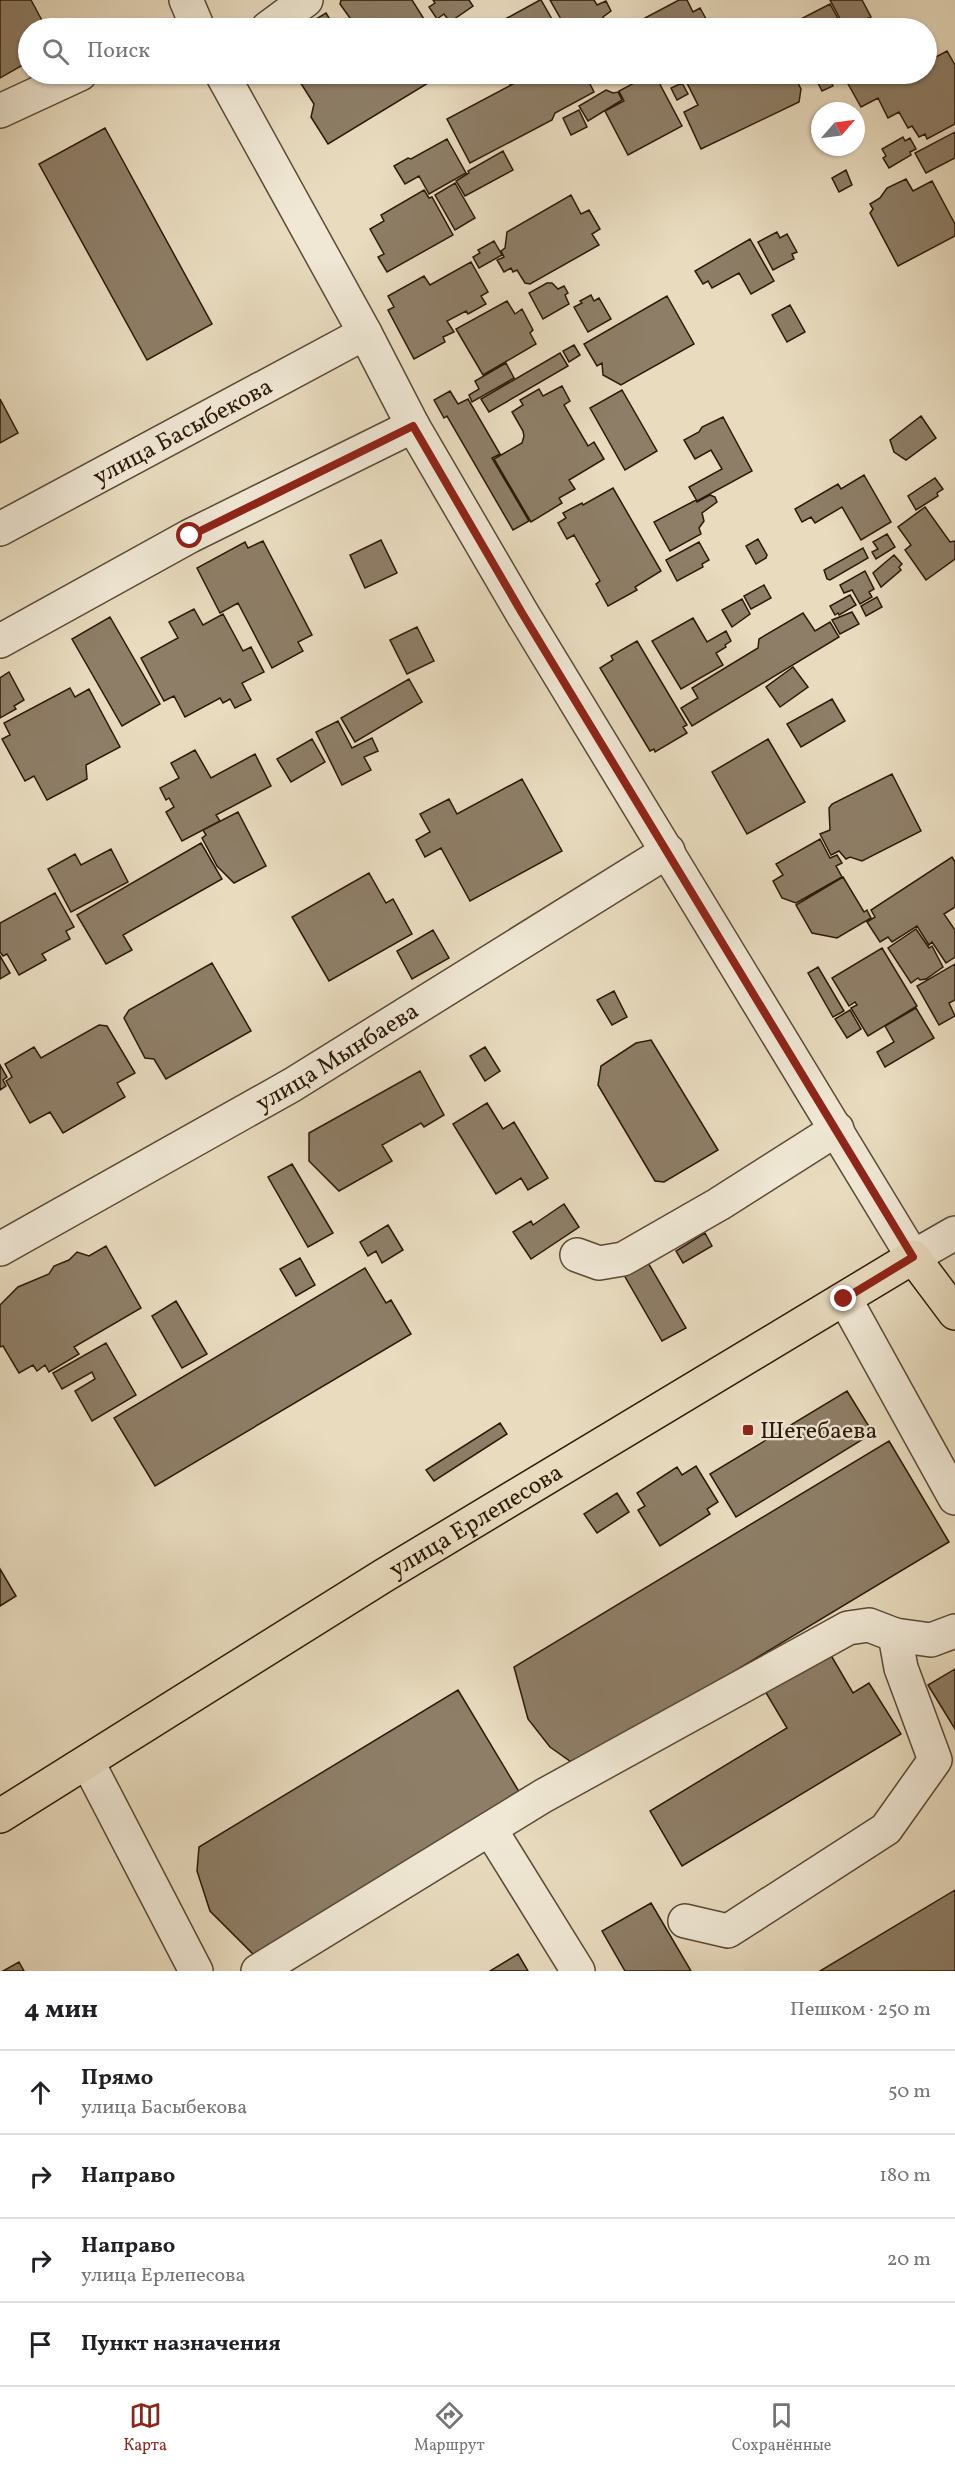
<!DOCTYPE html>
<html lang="ru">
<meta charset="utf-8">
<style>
:root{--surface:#fff;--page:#f2f2f2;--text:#202124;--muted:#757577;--line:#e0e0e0;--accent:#8f2418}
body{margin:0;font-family:Vollkorn,serif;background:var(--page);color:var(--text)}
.compass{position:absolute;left:811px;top:102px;width:54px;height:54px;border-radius:50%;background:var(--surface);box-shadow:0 2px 4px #0004;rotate:62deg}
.stop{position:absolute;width:18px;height:18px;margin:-14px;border:4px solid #8f2418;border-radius:50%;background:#fff}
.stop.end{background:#8f2418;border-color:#fff;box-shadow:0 2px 6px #0008}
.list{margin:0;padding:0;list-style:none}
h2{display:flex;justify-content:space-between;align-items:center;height:78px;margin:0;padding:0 24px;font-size:26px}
h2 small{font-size:20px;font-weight:400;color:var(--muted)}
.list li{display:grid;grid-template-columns:39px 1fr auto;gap:18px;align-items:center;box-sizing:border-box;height:84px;padding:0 24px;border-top:2px solid var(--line)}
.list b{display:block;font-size:22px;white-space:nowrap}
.list p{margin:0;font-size:20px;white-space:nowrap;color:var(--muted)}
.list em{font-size:20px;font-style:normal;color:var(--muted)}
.icon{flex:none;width:33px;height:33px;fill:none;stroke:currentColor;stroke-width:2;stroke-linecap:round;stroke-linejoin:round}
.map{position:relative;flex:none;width:955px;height:1971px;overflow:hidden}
.search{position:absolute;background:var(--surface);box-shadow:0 2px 4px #0004;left:18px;right:18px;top:18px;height:66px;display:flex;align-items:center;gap:15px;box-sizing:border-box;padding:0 21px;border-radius:33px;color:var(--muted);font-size:22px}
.sheet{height:414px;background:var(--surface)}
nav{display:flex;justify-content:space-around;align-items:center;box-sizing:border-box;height:84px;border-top:2px solid var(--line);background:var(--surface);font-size:16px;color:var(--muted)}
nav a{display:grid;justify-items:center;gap:3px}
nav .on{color:var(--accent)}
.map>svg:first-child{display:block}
.building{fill:#8e7e67;stroke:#2c1909;stroke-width:1.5}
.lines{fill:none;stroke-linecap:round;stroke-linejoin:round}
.minor-casing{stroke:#5b4a36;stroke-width:36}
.major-casing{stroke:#2c1909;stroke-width:36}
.minor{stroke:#f0e8d5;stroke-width:33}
.major{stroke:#e8dbbe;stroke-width:33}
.route{stroke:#8f2418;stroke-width:8}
.poi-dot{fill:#8f2418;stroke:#f0e8d5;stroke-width:2}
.labels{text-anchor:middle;stroke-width:4.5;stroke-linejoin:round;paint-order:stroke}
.street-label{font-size:24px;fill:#2c1909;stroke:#f0e8d5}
.poi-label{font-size:24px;fill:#2c1909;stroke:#f0e8d5;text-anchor:start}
</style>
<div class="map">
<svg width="955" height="1971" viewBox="0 0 955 1971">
<rect width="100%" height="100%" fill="#e8dbbe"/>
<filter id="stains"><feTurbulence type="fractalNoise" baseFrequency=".00333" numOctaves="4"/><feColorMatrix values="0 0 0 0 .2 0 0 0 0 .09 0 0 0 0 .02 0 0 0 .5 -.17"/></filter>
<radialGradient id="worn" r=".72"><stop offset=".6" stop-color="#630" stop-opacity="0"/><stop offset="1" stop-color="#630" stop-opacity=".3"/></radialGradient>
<path class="building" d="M0,0h31l15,28h-18v34l-28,16z
M341,0h71l12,19 -14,9h-53l-17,-24z
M433,0h36l4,6 -23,16 -6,-8 -7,5 -8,-12 6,-4z
M541,0l16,28h-68l51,-28z
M550,0h44l3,5 9,-4 5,10 -8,6 5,10 -4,1h-38z
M679,0h8l6,12 7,-4 11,20h-66l-4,-8z
M830,0h32l9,17 -26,11z
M830,4l13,24h-52l-2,-3z
M326,13l9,15h-34z
M932,50l4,7 11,-6 8,14v59l-28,15 -2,-5 -6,3 -7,-11 -4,2 -9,-16 -11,6 -10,-20 -17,9 -14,-25 15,-8h64v-20z
M295,74h134l4,6 -105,64 -17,-27 3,-13z
M489,74h40l-19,10 -5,-10 -6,3z
M532,74l4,3 6,-3h43l9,18 -39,21 -3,7 -82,43 -23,-44z
M693,74h100l8,15 -2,13 -98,47 -17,-37 14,-7 -11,-22 9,-4z
M827,74l6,12 -11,5 -6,-12z
M649,75l7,2 26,49 -54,29 -23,-44 19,-10 -5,-10z
M682,83l6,11 -11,6 -6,-12z
M606,90l7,3 5,-1 4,8 -34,21 -9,-15z
M579,110l8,17 -16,8 -8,-17z
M105,128l107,196 -65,36 -108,-196z
M955,132v26l-29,15 -11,-20z
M903,137l2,4 5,-3 6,11 -6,3 1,3 -22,13 -6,-10 3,-2 -4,-7z
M447,139l19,34 -37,21 -10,-18 -14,8 -11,-18 14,-8 3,1z
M503,151l10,19 -48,26 -9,-15 13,-8 -1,-2z
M846,170l6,15 -13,7 -7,-14z
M906,179l7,12 19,-10 23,43v12l-57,30 -28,-53 3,-4 -3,-5 10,-6 7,-10z
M455,183l20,35 -20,12 -20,-35z
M424,190l5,8 3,-1 21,38 -66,37 -9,-15 6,-3 -14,-25 14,-8 -3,-6z
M571,195l10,19 8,-4 11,19 -8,5 7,11 -69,39 -5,-1 -8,-13 -4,2 -2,-4 -7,4 -7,-12 7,-3 -3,-6 4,-3 2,-16z
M777,232l3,6 7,-4 10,18 -5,2 2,5 -21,11 -15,-28z
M750,239l24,42 -23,13 -12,-21 -27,15 -4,-7 -5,3 -8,-13z
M494,241l8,14 -23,13 -6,-11 7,-4 -2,-3z
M471,262l17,30 -7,4 5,8 -18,10 -2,-3 -19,10 7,11 -11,5 2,5 -31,17 -26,-49 6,-3 -6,-11 36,-20 6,9z
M547,283h5l6,6 6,-3 4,7 -3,2 4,9 -26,15 -14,-26z
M591,295l3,6 5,-3 12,21 -23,13 -14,-25 8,-4 -2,-2z
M667,296l27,48 -73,41 -18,-10 -1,-12 -5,3 -13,-22z
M507,301l8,13 7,-5 11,21 -3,3 6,11 -53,31 -27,-46z
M790,305l15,27 -18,10 -15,-27z
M574,345l6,10 -11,7 -6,-11z
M560,353l8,13 -79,46 -8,-13z
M506,363l8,15 -42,24 -3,-7 10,-6 -4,-8z
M562,386l8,15 -6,4 24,41 6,-4 10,17 -35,21 6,9 -16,9 3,5 -31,19 -37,-63 28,-16 2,-7 -1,-5 -11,-19 11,-7 -3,-5 19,-11 4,7z
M622,390l35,61 -32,19 -35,-62z
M450,391l8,13 10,-5 32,55 -8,4 37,63 -16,9 -66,-114 -3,2 -10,-18z
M0,399l18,34 -18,10z
M921,416l15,22 -30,22 -12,-8 -4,-12z
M723,417l29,54 -55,30 -8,-14 33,-18 -11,-19 -16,9 -11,-19 15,-8 3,-5z
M864,475l27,47 -30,18 -19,-33 -27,16 -4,-6 -9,5 -7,-13 43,-25 3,5z
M935,478l8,11 -6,4 1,3 -22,14 -8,-14z
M613,488l48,83 -26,16 2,3 -29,16 -12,-22 4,-3 -26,-46 -7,4 -9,-16 8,-5 -3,-5 19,-10 1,2z
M710,495l5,2 2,5 -15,11 2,8 -5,7 2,6 -31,17 -16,-29 42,-22 1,2z
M925,507l25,35 5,-1v18l-29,21 -21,-30 6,-5 -13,-18z
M887,534l8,13 -19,12 -4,-7 6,-3 -5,-7z
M758,539l9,16 -1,3 -10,6 -10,-18z
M381,540l16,33 -32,15 -15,-33z
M263,541l49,94 -14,7 5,9 -31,17 -34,-65 -18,10 -23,-45 48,-26 3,6z
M699,542l10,18 -7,4 1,3 -26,14 -11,-21z
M863,548l5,10 -38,22 -3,-1 -3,-9z
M894,555l8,9 -3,3 2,3 -20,17 -8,-14z
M865,571l9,18 -5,3 3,5 -12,7 -8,-14 -8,3 -4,-8z
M764,585l7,13 -20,11 -7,-13z
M850,595l6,10 -17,10 -1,-2 -3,2 -5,-9z
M877,597l5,10 -16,9 -5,-10z
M742,599l8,15 -18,13 -10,-17z
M194,609l9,16 20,-11 20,37 8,-4 13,25 -22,11 9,17 -16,8 -5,-9 -7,4 -3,-5 -35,19 -11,-21 -10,5 -23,-43 37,-20 -9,-16z
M852,612l7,12 -19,10 -8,-14z
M803,613l12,18 15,-9 9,15 -147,89 -11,-18 17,-10 -6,-10 66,-40 1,-9z
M110,617l50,87 -38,22 -50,-87z
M693,618l14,24 19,-11 5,10 -6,4 1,2 -10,6 7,12 -42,24 -29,-48z
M417,627l17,34 -27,13 -17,-34z
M637,641l50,84 -4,2 4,6 -32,19 -1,-3 -4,2 -50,-83 13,-8 -2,-4z
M793,667l15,20 -28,20 -14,-20z
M9,672l15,28 -10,6 2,3 -16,9v-40z
M409,679l13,23 -67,40 -14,-24z
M70,688l5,9 14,-8 31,58 -34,18 1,14 -40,21 -13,-24 -9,5 -23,-42 8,-4 -6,-12z
M832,699l13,22 -44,26 -14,-23z
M338,721l14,27 20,-10 6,13 -14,6 7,13 -29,15 -26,-53z
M312,739l13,23 -34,20 -14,-23z
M768,739l37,63 -58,32 -35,-62z
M195,750l16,28 44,-24 16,32 -55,29 4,6 -38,20 -16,-29 8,-5 -5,-9 -3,2 -6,-12 19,-10 -8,-15z
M892,774l29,57 -59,30 -12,-4 -4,2 -7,-8 -8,4 -11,-21 10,-4 -1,-22 3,-4z
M522,779l40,72 -92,50 -29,-53 -16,9 -9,-17 14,-8 -10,-18 29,-15 8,15z
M238,812l28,54 -32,17 -17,-17 -15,-28 4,-3 -3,-5z
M820,839l10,19 7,-3 5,8 -6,3 6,11 -46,26 -14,-5 -9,-17 10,-6 -7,-11z
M201,843l21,36 -99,56 9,15 -26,14 -29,-49z
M111,849l17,33 -57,30 -23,-43 27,-15 6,11z
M952,857l3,5v45l-11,7 11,16v27l-9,6 -14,-21 -3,3 -12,-19 -25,16 -4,-5 -8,5 -13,-20 8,-5 -4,-7z
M369,873l17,30 7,-4 19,35 -83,47 -37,-64z
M843,877l21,35 3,-2 4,8 -34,20 -25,-5 -16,-28z
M55,893l19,34 -8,4 4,8 -28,15 4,6 -27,15 -12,-21 -4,2 -3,-4v-29z
M916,929l13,19 3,-2 11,21 -17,12 -6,1 -2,-2 -7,5 -23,-35z
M433,930l16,28 -37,21 -15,-28z
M882,948l35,58 -49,30 -17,-28 6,-3 -2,-3 -6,4 -17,-28z
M0,956l10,17 -10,6z
M212,963l39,68 -85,48 -12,-20 -9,-1 -21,-40 5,-8z
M955,964v36l-6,3 6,13 -16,9 -22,-39z
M818,967l26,44 -11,6 -25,-44z
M614,991l13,26 -15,8 -15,-25z
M916,1008l18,30 -49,29 -8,-15 17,-10 -9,-16z
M850,1010l11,19 -14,9 -12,-19z
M99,1025l8,1 28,47 -18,10 8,14 -62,36 -13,-21 -20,11 -24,-42 6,-4 -7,-13 29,-17 7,11z
M651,1040l67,110 -54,32 -9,-1 -57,-96 3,-19 35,-23z
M485,1047l15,24 -15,10 -15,-25z
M0,1065l7,12 -4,3 3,6 -6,4z
M420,1071l24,44 -20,12 -3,-4 -39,22 10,16 -53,30 -30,-30v-28z
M487,1103l16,26 11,-7 34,56 -20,12 -7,-12 -25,16 -43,-70z
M292,1164l41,69 -25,14 -40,-70z
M564,1204l15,23 -48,32 -18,-27 18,-11 2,4z
M388,1225l15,25 -21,13 -6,-12 -8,5 -8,-14z
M705,1233l7,13 -29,17 -7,-12z
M106,1246l35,62 -67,39 5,7 -30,18 -4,-7 -8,6 -4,-6 -14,8 -16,-27 -3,1v-42l18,-18 31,-13 5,-8 15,-6 8,-8 12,4z
M300,1258l15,27 -19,11 -16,-27z
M647,1261l39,67 -24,13 -38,-66z
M365,1268l21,35 5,-3 20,34 -256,152 -41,-68z
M176,1301l31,53 -25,14 -30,-52z
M106,1343l30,52 -44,26 -17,-30 20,-12 -3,-7 -30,17 -9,-16z
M847,1391l26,42 -137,84 -26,-43z
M500,1423l7,11 -73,47 -8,-11z
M889,1441l60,101 -372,224 -27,-19 -22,-28 -14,-52z
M696,1466l22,36 -11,7 3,5 -50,32 -22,-36 7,-4 -8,-13 40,-26 5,8z
M617,1493l12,19 -32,21 -13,-19z
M0,1569l16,27 -16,10z
M829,1652l24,41 16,-10 32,51 -219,132 -32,-55 137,-83 -22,-37z
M955,1669v60l-27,-44z
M458,1690l63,105 -266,161 -45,-45 -13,-40 2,-24z
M955,1890v81h-135z
M651,1903l40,68h-66l-23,-40z
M518,1954l10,17h-38z
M19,1962l5,9h-21z"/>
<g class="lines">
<defs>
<g id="minor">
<path d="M186,0l12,28"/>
<path d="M268,28l38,-28"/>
<path d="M222,74l143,259 48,93 109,187 391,644 42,-24"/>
<path d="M0,111l80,-37"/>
<path id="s1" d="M0,529l365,-196"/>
<path d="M0,641l190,-105 223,-110"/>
<path id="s2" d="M0,1249l292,-164 376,-234"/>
<path d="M577,1255l22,8 24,-4 96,-55 118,-75"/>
<path d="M845,1299l110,199"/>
<path d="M88,1763l108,208"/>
<path d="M490,1829l88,142"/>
<path d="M685,1921l43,10 158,-102 49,-69 -34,-92 -6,-33"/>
<path d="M258,1971l285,-175 305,-168 21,-3 26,10 36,5 24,-9"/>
</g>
<g id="major">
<path id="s3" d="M0,1816l383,-240 530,-319 42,56"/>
</g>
</defs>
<use href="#minor" class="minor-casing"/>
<use href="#major" class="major-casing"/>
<use href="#minor" class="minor"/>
<use href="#major" class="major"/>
</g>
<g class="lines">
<path class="route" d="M190,536l223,-110 109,187 391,644 -69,42"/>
</g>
<rect class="poi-dot" x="742" y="1424" width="12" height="12" rx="3"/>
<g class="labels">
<g class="street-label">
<text dy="8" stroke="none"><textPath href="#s1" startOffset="207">улица Басыбекова</textPath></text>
<text dy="8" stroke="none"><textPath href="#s2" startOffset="388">улица Мынбаева</textPath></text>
<text dy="8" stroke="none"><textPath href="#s3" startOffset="560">улица Ерлепесова</textPath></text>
</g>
<g class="poi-label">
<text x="760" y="1438">Шегебаева</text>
</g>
</g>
<rect width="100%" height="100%" filter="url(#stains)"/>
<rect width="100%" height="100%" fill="url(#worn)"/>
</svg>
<svg class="compass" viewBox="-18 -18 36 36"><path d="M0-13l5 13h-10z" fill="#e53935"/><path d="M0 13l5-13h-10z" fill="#757577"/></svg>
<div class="stop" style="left:190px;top:536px"></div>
<div class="stop end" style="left:844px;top:1299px"></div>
<div class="search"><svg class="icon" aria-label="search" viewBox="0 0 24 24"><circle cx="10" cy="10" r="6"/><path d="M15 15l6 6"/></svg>Поиск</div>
</div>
<section class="sheet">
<h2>4 мин<small>Пешком · 250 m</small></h2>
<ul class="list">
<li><svg class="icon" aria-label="ahead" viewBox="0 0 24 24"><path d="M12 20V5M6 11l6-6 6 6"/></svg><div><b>Прямо</b><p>улица Басыбекова</p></div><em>50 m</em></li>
<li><svg class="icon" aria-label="right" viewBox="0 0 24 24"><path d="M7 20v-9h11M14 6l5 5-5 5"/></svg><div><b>Направо</b></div><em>180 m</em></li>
<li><svg class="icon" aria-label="right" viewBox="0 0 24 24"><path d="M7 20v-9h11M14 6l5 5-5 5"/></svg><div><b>Направо</b><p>улица Ерлепесова</p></div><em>20 m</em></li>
<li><svg class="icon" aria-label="arrive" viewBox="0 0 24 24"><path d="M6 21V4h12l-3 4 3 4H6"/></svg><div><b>Пункт назначения</b></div></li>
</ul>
</section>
<nav>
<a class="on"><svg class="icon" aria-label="map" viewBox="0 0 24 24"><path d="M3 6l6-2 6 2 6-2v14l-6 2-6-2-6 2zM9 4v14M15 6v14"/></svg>Карта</a>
<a><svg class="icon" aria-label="directions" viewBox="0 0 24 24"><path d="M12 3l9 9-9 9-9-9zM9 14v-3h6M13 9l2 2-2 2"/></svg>Маршрут</a>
<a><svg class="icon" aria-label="saved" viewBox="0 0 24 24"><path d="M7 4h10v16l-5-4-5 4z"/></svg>Сохранённые</a>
</nav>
